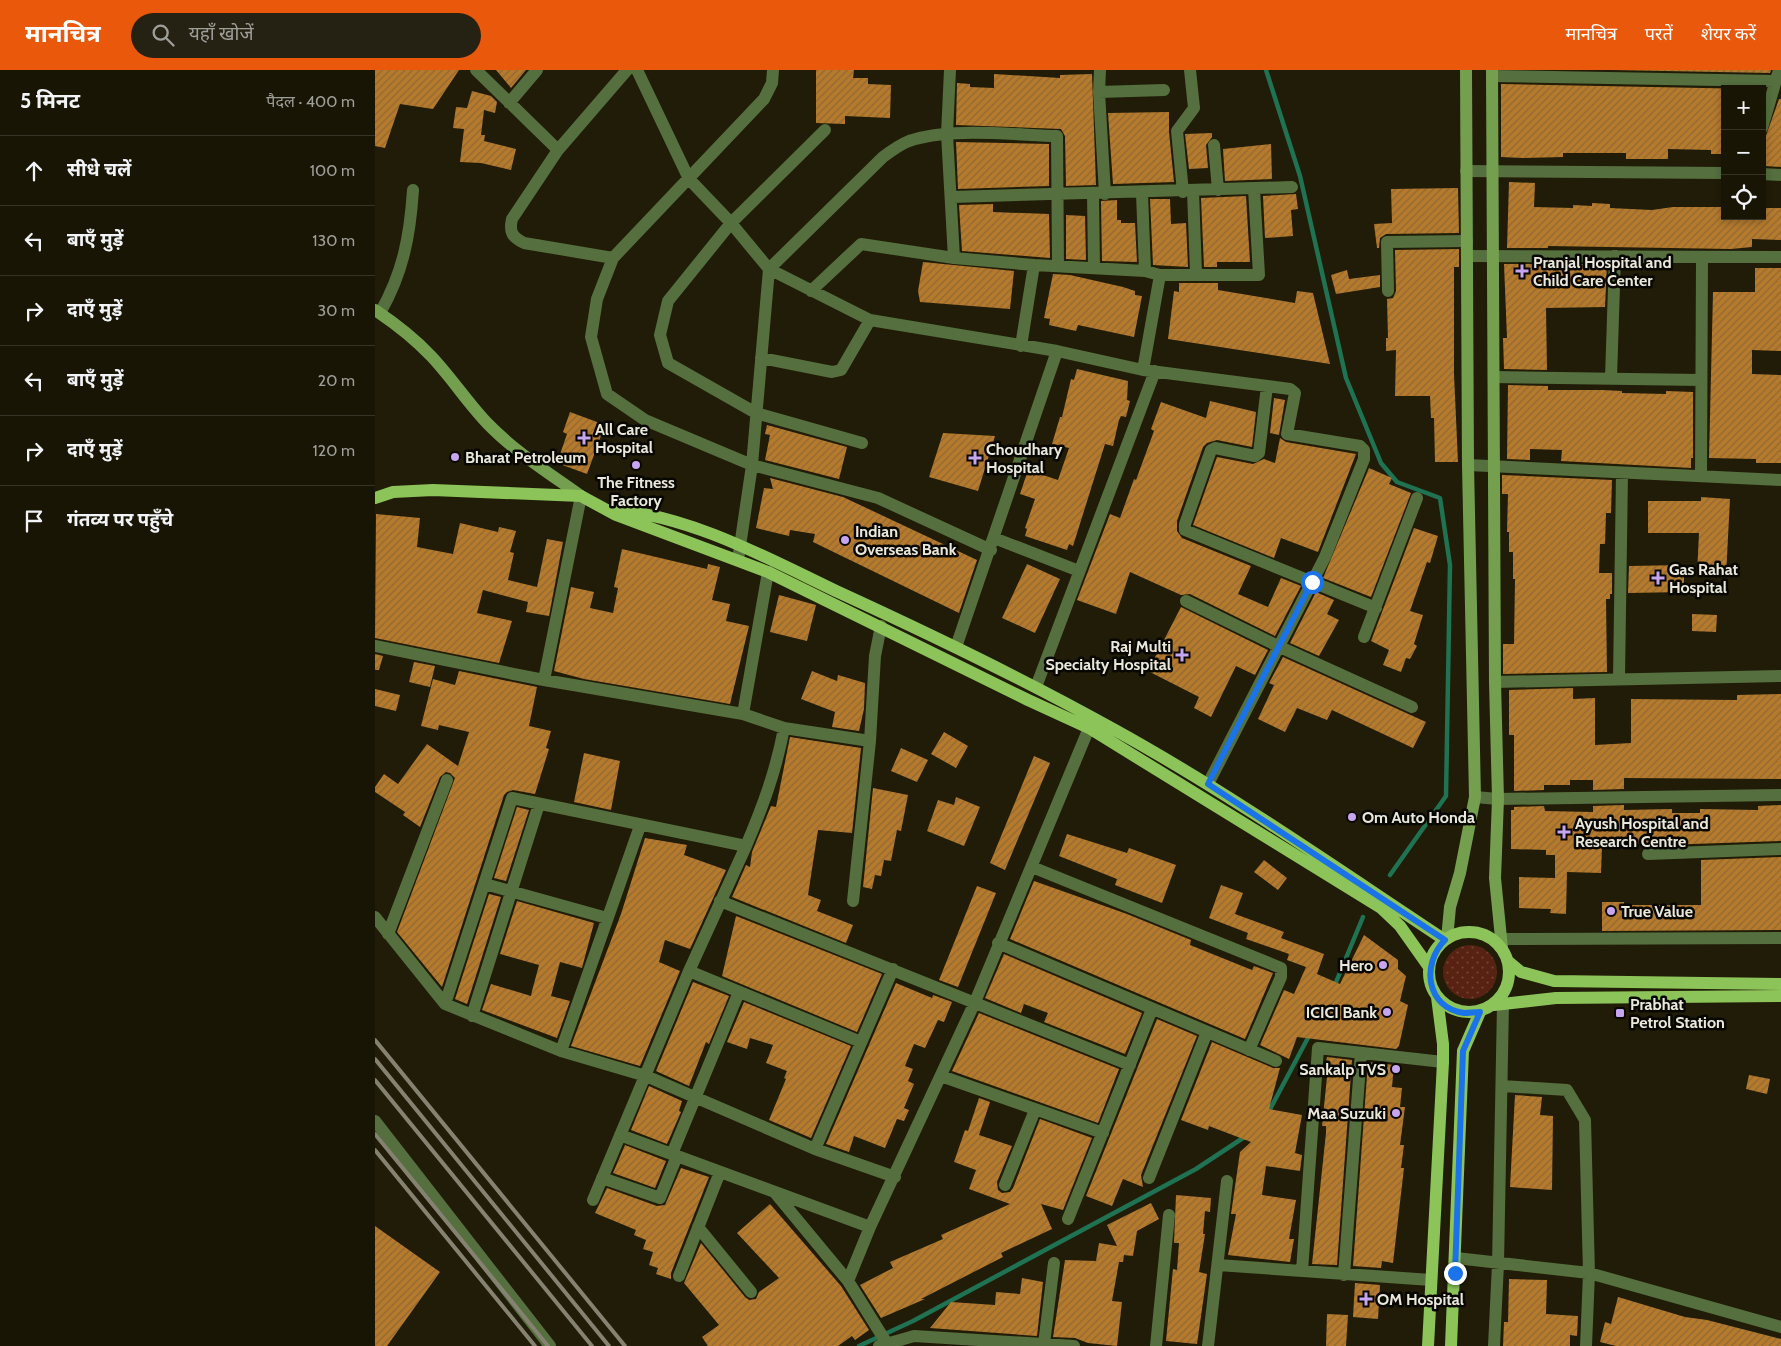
<!DOCTYPE html>
<html lang="hi">
<meta charset="utf-8">
<style>
:root{--surface:#181505;--page:#252213;--text:#f1f3f6;--muted:#9f9f9a;--line:#363427;--accent:#ea580c}
body{margin:0;font-family:Cabin,"Noto Sans Devanagari",sans-serif;background:var(--page);color:var(--text)}
.controls{position:absolute;right:15px;top:15px;display:grid;overflow:hidden;border-radius:0px;box-shadow:0 2px 8px #0003}
.controls button{width:45px;height:45px;display:grid;place-items:center;padding:0;border:0;border-bottom:1px solid var(--line);background:var(--surface);color:var(--text);font:25px sans-serif}
.stop{position:absolute;width:15px;height:15px;margin:-11px;border:4px solid #1a73e8;border-radius:50%;background:#fff}
.stop.end{background:#1a73e8;border-color:#fff;box-shadow:0 1px 5px #0008}
.list{margin:0;padding:0;list-style:none}
h2{display:flex;justify-content:space-between;align-items:center;height:65px;margin:0;padding:0 20px;font-size:21px}
h2 small{font-size:16px;font-weight:400;color:var(--muted)}
.list li{display:grid;grid-template-columns:32px 1fr auto;gap:15px;align-items:center;box-sizing:border-box;height:70px;padding:0 20px;border-top:1px solid var(--line)}
.list b{display:block;font-size:19px;white-space:nowrap}
.list em{font-size:16px;font-style:normal;color:var(--muted)}
.icon{flex:none;width:28px;height:28px;fill:none;stroke:currentColor;stroke-width:2;stroke-linecap:round;stroke-linejoin:round}
.map{position:relative;flex:none;width:1406px;height:1276px;overflow:hidden}
header{display:flex;align-items:center;gap:30px;box-sizing:border-box;height:70px;padding:0 25px;background:var(--accent);color:#fff}
header strong{font-size:24px}
nav{display:flex;gap:28px;margin-inline-start:auto;font-size:18px}
.search{width:350px;height:45px;background:var(--page);display:flex;align-items:center;gap:12px;box-sizing:border-box;padding:0 18px;border-radius:28px;color:var(--muted);font-size:19px}
main{display:flex}
aside{flex:1;background:var(--surface)}
.map>svg:first-child{display:block}
.grass{fill:url(#grass-dots)}
.lines{fill:none;stroke-linecap:round;stroke-linejoin:round}
.stream{stroke:#1f7252;stroke-width:4.5}
.building{fill:url(#building-hatch)}
.minor{stroke:#556f3e;stroke-width:12}
.secondary{stroke:#749f4e;stroke-width:12}
.primary{stroke:#8dc459;stroke-width:12}
.rail{stroke:#858271;stroke-width:4}
.route{stroke:#1a73e8;stroke-width:6}
.poi-dot{fill:#c6a6f0;stroke:#080702;stroke-width:2}
.labels{text-anchor:middle;stroke-width:5;stroke-linejoin:round;paint-order:stroke}
.poi-label{font-size:16px;font-weight:bold;fill:#eae8db;stroke:#080702;text-anchor:start}
</style>
<header>
<strong>मानचित्र</strong>
<div class="search"><svg class="icon" aria-label="search" viewBox="0 0 24 24"><circle cx="10" cy="10" r="6"/><path d="M15 15l6 6"/></svg>यहाँ खोजें</div>
<nav><a>मानचित्र</a><a>परतें</a><a>शेयर करें</a></nav>
</header>
<main>
<aside>
<h2>5 मिनट<small>पैदल · 400 m</small></h2>
<ul class="list">
<li><svg class="icon" aria-label="ahead" viewBox="0 0 24 24"><path d="M12 20V5M6 11l6-6 6 6"/></svg><div><b>सीधे चलें</b></div><em>100 m</em></li>
<li><svg class="icon" aria-label="left" viewBox="0 0 24 24"><path d="M17 20v-9H6M10 6l-5 5 5 5"/></svg><div><b>बाएँ मुड़ें</b></div><em>130 m</em></li>
<li><svg class="icon" aria-label="right" viewBox="0 0 24 24"><path d="M7 20v-9h11M14 6l5 5-5 5"/></svg><div><b>दाएँ मुड़ें</b></div><em>30 m</em></li>
<li><svg class="icon" aria-label="left" viewBox="0 0 24 24"><path d="M17 20v-9H6M10 6l-5 5 5 5"/></svg><div><b>बाएँ मुड़ें</b></div><em>20 m</em></li>
<li><svg class="icon" aria-label="right" viewBox="0 0 24 24"><path d="M7 20v-9h11M14 6l5 5-5 5"/></svg><div><b>दाएँ मुड़ें</b></div><em>120 m</em></li>
<li><svg class="icon" aria-label="arrive" viewBox="0 0 24 24"><path d="M6 21V4h12l-3 4 3 4H6"/></svg><div><b>गंतव्य पर पहुँचे</b></div></li>
</ul>
</aside>
<div class="map">
<svg width="1406" height="1276" viewBox="0 0 1406 1276">
<defs>
<pattern id="grass-dots" width="8" height="8" patternUnits="userSpaceOnUse" patternTransform="scale(1.25)"><rect width="8" height="8" fill="#572211"/><path d="M2 2h.1M6 6h.1" fill="none" stroke="#6f4233" stroke-width="1.8" stroke-linecap="round"/></pattern>
<pattern id="building-hatch" width="6" height="6" patternUnits="userSpaceOnUse" patternTransform="scale(1.25)"><rect width="6" height="6" fill="#b67a2d"/><path d="M-1 1l2-2M0 6l6-6M5 7l2-2" fill="none" stroke="#8f6834"/></pattern>
</defs>
<rect width="100%" height="100%" fill="#201c07"/>
<path class="grass" d="M1068 902a27 27 0 1 1 54 0a27 27 0 1 1-54 0Z"/>
<g class="lines">
<path class="stream" d="M891,0l34,106 46,202 35,85 16,19 43,16 10,67 -4,231 -56,79
M959,917l29,-70
M893,1043l42,-79
M484,1276l54,-25 283,-152 50,-33"/>
</g>
<path class="building" d="M0,0h84l-26,39 -33,-5 -15,44 -10,-2z
M121,0h30l-15,18z
M441,0h38l-1,8h15v6l23,1 -1,33 -45,-2v8l-29,-1z
M1237,0h159l-1,3z
M619,4l66,4v-3l32,-1 4,111 -30,1 -1,-50 -4,-7 -105,-4 1,-42 13,1v3l24,1z
M1126,14l253,5h-29v65h-14v-4l-43,-1v10h-42v-6h-63v4l-40,1 -22,-1z
M97,21l19,5 6,6 -2,11 -11,-3 -3,25h4l-1,6 32,8 -5,21 -30,-7 -21,-1 4,-33 -11,-1 3,-21 11,1z
M1404,29h2v68l-16,-1 -3,-1v-18z
M794,42v20l5,50 -61,2 -5,-71z
M837,63v4l-6,8 2,23 -19,1 -4,-35z
M581,72l93,2v42l-91,3z
M896,74l1,35 -47,2 -2,-32z
M1134,112l26,1 -1,24 39,1v-3l19,1v-3l18,1v4l42,2 21,-3h52v9h37v-8h19v32l-29,-1v8l-21,2 -183,-3v2h-41z
M1083,118l1,45 -73,1 -6,4 -1,10h-2l-3,-24 18,-1 -1,-34z
M921,124l2,15 -7,1 2,26 -28,2 -2,-42z
M871,126l4,66h-33v5h-13l-3,-69z
M775,129h20l1,25 15,-1 2,44 -35,-2z
M742,130v20h4v3h14l2,39 -35,-1 -1,-60z
M618,134v8l56,2 1,44 -88,-7 -3,-46z
M691,145l19,1 1,44 -20,-1z
M1084,179v18h-5v107l4,88h-23l-1,-44h-3l-1,-22h-35l1,-46 -10,1v-13h2l-1,-39 6,-1 3,-7 -1,-41z
M548,192l91,9 -4,38 -90,-7 -2,-11z
M1129,194h44v6l32,-1v-5l27,1 -2,42 -59,1 1,62 -43,-1 -1,-31h4z
M1380,198h26v83l-29,-1v24l29,1v88h-25v-4l-47,-1 4,-166h42z
M972,200l2,9 31,-4v12l-44,7 -5,-19z
M678,204l17,1 53,12 12,4v4l7,1 -8,41 -56,-12 -2,6 -27,-6 1,-6 -6,-1z
M804,213h39v7l77,13 2,-12 16,2 17,71 -162,-25 6,-48 5,1z
M702,299l51,12 -1,19 3,1 -4,16 -5,-1 -2,4 -6,26 -8,-2 -32,102 -4,-2 -2,6 -42,-14 2,-7 -2,-1 10,-29 -15,-5 8,-24 30,10 11,-32 -17,-4 8,-27h2l9,-38 3,1z
M1133,315l40,1v4h54l20,1v2l44,1v-3l27,1v66h-2v10l-130,-7 1,-11 -32,-1v11l-23,-1z
M899,328l11,2 -6,35 -9,-2z
M835,331l46,11 -4,35 -35,-7 -10,3 -4,4 -26,74v10l5,7 69,28 -13,28 30,13 13,-29 20,8 -26,50 -85,-42 -9,1 -51,-23 -14,42 -39,-14 33,-86 10,4 14,-39 2,1 18,-49 -3,-2 10,-27 45,16z
M195,342l35,13 -18,49 -30,-11 10,-29 -4,-2z
M392,355l80,22 -8,32 -74,-19 5,-25 -5,-1z
M568,363l52,3 -17,55 -49,-14z
M905,368l6,4 70,12 -38,98 -37,-14 -7,20 -81,-33 24,-68 36,7 11,-5 11,4z
M994,398l23,10 -3,6 22,9 -40,104 -48,-19z
M1127,405l110,5 -1,33h-5l-1,31h-5l-1,29h13v21h-2v5h-4l1,73 -104,2v-30h11l1,-65h-2v-27h-4v-20h-2l1,-38h-6z
M395,408l73,19 134,63 -18,53 -146,-71 2,-8 -25,-4 -1,6 -33,-8 8,-40 9,1z
M1326,427l29,2 -4,77 -29,-2 2,-41h-51v-32h53z
M1,444l44,4 -3,29 36,7 7,-31 38,9 1,-5 17,4 -6,21 4,1 -6,27 29,7 10,-48 16,3 -14,74 -23,-4 2,-10 -45,-12 -6,23 35,8 -13,42 -124,-25z
M1039,458l24,8 -8,27 -3,-1 -17,49 13,4 -9,29 3,2 -7,13 -4,-1 -5,14 -18,-7 6,-15 -18,-9z
M247,479l85,20 1,-5 12,3 -8,33 18,4 -4,17 23,5 -19,78 -146,-25 -30,-8 17,-84 23,5 -4,16 23,5 5,-25 -4,-1z
M652,494l33,15 -25,54 -33,-15z
M1309,495v27l-56,1 1,-27z
M941,522l18,8 -7,14 12,6 -20,36 -29,-13z
M404,525l37,10 -9,36 -37,-9z
M806,537l87,43 -13,25 -19,-9 -25,51 -17,-9 5,-11 -51,-26z
M1317,544l25,1 -1,17 -24,-1z
M0,584l8,2 -4,14h-4z
M908,587l143,65 -13,26 -81,-38 -5,10 -30,-12 -12,24 -27,-13 16,-34 -5,-2z
M39,592l21,4 -5,21 -21,-5z
M84,601l78,16 -8,39 22,5 -5,17 3,1 -14,45 -22,-4 -6,2 -3,3 -62,192 -45,-55 58,-154 -5,-5 -4,-1 -6,5 -20,50 -17,-12 2,-3 -30,-20v-5l9,-13 14,10 29,-40 31,22 11,-34 -30,-7 -1,5 -17,-4 12,-47 22,6z
M437,601l25,10 1,-6 27,8 -1,26 -5,22 -27,-4 3,-15 -34,-13z
M1198,618v11l22,-1v47l36,-2v-44l106,1v-5l44,-1v85l-157,-1v11l-31,1v-10h-23v5h-26v5l-30,1v-56h-5v-45z
M0,619l25,6 -4,16 -21,-5z
M569,662l24,14 -12,22 -25,-14z
M415,667l71,11 -9,85 -34,-3 -10,65 13,5 -4,11 36,14 -7,18 -114,-46 14,-32 4,2 2,-15 19,-46 5,1z
M526,678l27,12 -11,22 -26,-11z
M209,683l36,8 -9,49 -37,-8z
M659,686l16,7 -45,107 -15,-7z
M498,718l35,7 -7,36 -4,-1 -6,31 -7,-1 -3,16 -6,-1 -3,14 -9,-2z
M581,727l24,10 -16,39 -37,-15 11,-31 16,5z
M1249,735v5l48,-1v4h28v-4l58,1v-4l23,-1v36l-118,4 -44,-2v3h-17l-1,27 -34,-1 -1,42 -16,-1 1,-4 -32,-1v-31l36,1v-23h-9v-5l-35,-1v-39h3v-3l30,-1 1,5 48,1v-6z
M142,737l12,3 -23,71 -12,-3z
M692,764l60,19 2,-5 47,17 -14,38 -47,-18 2,-6 -58,-23z
M270,768l42,7 -3,10 42,15 -36,79 -25,-9 -6,22 21,9 -40,95 -69,-20 50,-132z
M1406,787v73l-179,1v-29h22v3h77v-45z
M889,790l23,18 -9,12 -24,-18z
M659,811l93,33 64,26 -1,5 62,25 2,-4 19,7 -28,66 -235,-100z
M846,815l22,8 -8,21 49,18 -3,6 43,16 -7,20 23,10 24,-49 34,25v9l8,7 -6,25 8,4 -9,41 -3,3 -99,-12 -8,22 -29,-14 24,-55 10,4 12,-27 -19,-7 2,-6 -43,-15 2,-6 -39,-15z
M602,816l19,7 -38,94 -19,-7z
M114,824l12,3 -34,107 -12,-5z
M142,831l77,22 -12,45 -22,-6 -9,34 19,5 -13,37 -75,-28 9,-26 40,12 1,-5 7,-26 -39,-11z
M361,846l146,58 -25,58 -135,-56z
M629,884l138,59 -17,41 -81,-32 4,-9 -24,-9 -3,9 -36,-15z
M318,912l36,14 -20,48 -3,-2 -17,44 -33,-15z
M521,913l36,15 1,-3 19,7 -8,20 -6,-2 -13,28 -11,-4 -9,22 8,3 -5,12 6,3 -10,24 5,2 -5,11 -7,-2 -12,29 -31,-12 -5,16 -23,-8z
M369,932l107,44 -40,92 -42,-18 17,-41 -2,-1 3,-7 -21,-8 7,-18 -23,-7 -3,11 -20,-7z
M604,943l140,56 -21,54 -146,-52z
M782,949l40,17 -56,139 2,12 -20,-8 -11,27 -26,-10z
M837,972l61,26h7l-11,41 33,6 -7,38 7,2 -2,16 -34,-5 -4,29 34,5 -7,39h5l-4,23 -62,-7 8,-41h-5l9,-62 11,-10 -42,-16 -1,4 -27,-10z
M952,987l25,3 -15,205 -25,-1 14,-131v-7h-4l6,-59h-3z
M993,992l26,3 -2,22 10,1 -2,19h5l-5,38h4l-3,23h3l-11,95 -11,-2 -1,7 -28,-2z
M1374,1005l21,4 -3,15 -21,-5z
M274,1016l33,15 -3,10 2,1 -14,32 -36,-14z
M1140,1025l27,2 -2,18 13,1 -1,74 -42,-3z
M604,1028l11,4 -11,33 33,11 -15,36 1,8 4,3 8,-1 3,-4 27,-69 52,19 -29,72 -22,-6 11,25 -51,24 2,4 -82,42h4l-44,19 -21,-33 33,-17 -3,-6 53,-23 -2,-4 69,-31 -41,-15 7,-19 -22,-8 11,-32 3,1z
M250,1075l41,16 -11,27 -42,-15z
M306,1098l28,9 -38,96v6l-15,-5 2,-6 -9,-3 4,-13 -10,-3 3,-9 -12,-5 2,-5 -41,-17 12,-25 50,18 8,-1z
M801,1125l35,3 -1,14 -5,-1 -2,23h2l-6,38 8,2 -10,70 -31,-3 7,-72 4,1 2,-27h-5z
M776,1133l8,16 -22,12 -4,25 -9,-1 -1,7h-4l-7,39 10,1 -5,44 -29,-3 -13,-5 -22,-1 12,-77 31,1 3,-18 18,3 -10,-21z
M395,1134l71,82 28,44 -14,10 -3,-4 -14,10h-130l-6,-9 17,-12 -35,-42 17,-40 44,54 4,3 7,-1 3,-7 20,-14 -42,-45z
M0,1156l65,46 -53,74h-12z
M647,1208l21,4 -6,54 -107,-8 21,-26 44,3 1,-13 24,2z
M1134,1209l38,1 -1,34 32,2 -1,20 -7,-1v11h-67l1,-24h4z
M980,1213l25,2 -2,34 -25,-2z
M1243,1227l67,20 22,3 74,19v7h-165l-16,-4 5,-20 6,2z
M952,1244l21,1 -2,31h-20z"/>
<g class="lines">
<path class="minor" d="M101,0l82,80
M262,0l52,109 42,44 38,46 101,51 187,31 86,19 147,19 5,4 -8,41 73,12 4,4v9l-39,98 -117,227
M398,0l-1,13 -8,16 -151,159 -16,41 -6,38 16,57 38,26 107,45 126,33 113,52
M575,0l-3,64 7,124
M725,0l-1,22 6,102
M1117,6l283,5
M724,22l65,-2
M134,33l28,-33
M1387,58l17,-58
M450,60l-94,93 -63,78 -8,34 8,28 88,50 106,30
M839,75l4,45
M1091,101l259,2
M1387,104l19,1
M818,121l3,82
M808,122l-6,-61 17,-23 -4,-38
M767,123l3,78
M718,124l1,73
M577,127l340,-10
M1092,186l314,1
M238,188l-89,-15c-12,-6 -15,-11 -12,-24l46,-69 69,-80
M436,221l50,-47 93,14 80,7 111,6 15,4h99l-5,-86
M1013,221l-1,-49 80,-1
M5,243c23,-40 30,-77 33,-123
M646,276l13,-81
M386,288l71,14 9,-2 29,-50
M768,300l17,-95
M1119,307l207,3
M1236,308l4,-122
M892,316l-8,67 -4,3 -40,-8 -4,2 -26,74v6l191,78
M1093,395l313,15
M1326,406l1,-219
M619,468l85,33
M363,490l14,-95 17,-196 114,-112c8,-6 16,-12 26,-16 39,-14 106,-6 148,-5l1,130
M811,531l94,46 132,60
M989,567l53,-139
M0,576l169,34 199,34 25,-142
M581,577l101,-296
M1244,609l3,-206
M169,610l37,-184
M1120,612l286,-6
M661,617l119,-316
M368,644l41,14 86,13
M1100,727l23,2 283,-4
M371,776c17,-40 30,-75 38,-118
M1273,784l133,-5
M657,797l249,101v9l-32,73
M110,814l122,34
M345,831l410,164
M478,831l17,-160 5,-85 6,-30
M0,847l70,87 116,47 85,25 169,73 80,28
M13,864l59,-154
M1126,869l280,-1
M623,873l278,118
M314,901l172,71
M70,934l67,-206 234,48 -57,125 -96,229
M97,946l67,-212
M186,981l79,-225
M566,1006l162,57
M1127,1016l65,4 18,30 4,153 -3,73
M0,1051l175,225
M245,1065l250,92
M440,1079l78,-180
M297,1084l67,-162
M227,1108l58,20 17,-42
M774,1108l58,-146
M630,1115l30,-75
M401,1124l72,87 38,61
M693,1149l84,-210
M323,1157l53,65
M1081,1188l133,15 192,54
M843,1195l213,15
M927,1201l16,-223 125,14
M969,1205l17,-222
M304,1206l41,-104
M473,1211l22,-54 105,-225 114,-274 6,-7
M669,1274l10,-81
M504,1276l35,-10 160,10
M781,1276l13,-131
M833,1276l19,-165
M1119,1276l4,-82 5,-260"/>
<path class="secondary" d="M1117,0l3,612 3,117 -3,79 7,70
M0,240c21,14 39,28 56,46 20,21 36,46 56,67 28,29 62,50 94,73
M1072,869l3,-32 10,-34 15,-76 -7,-332 -2,-395"/>
<path class="primary" d="M0,428l18,-6 40,-2 148,6 35,19 152,57 260,128 61,28 292,180 19,18 29,41
M241,440c77,7 151,48 220,81 94,43 188,88 279,139 114,63 221,138 330,210
M1054 902a40 40 0 1 1 80 0a40 40 0 1 1-80 0Z
M1134,892l12,10 33,9 227,3
M1119,935l62,-7 225,-2
M1053,1276l15,-284v-18l-6,-47
M1076,1276l12,-295 17,-39"/>
<path class="rail" d="M0,970l250,306
M0,989l234,287
M0,1010l217,266
M0,1064l173,212
M0,1080l160,196"/>
</g>
<g class="lines">
<path class="route" d="M937,512l-104,202 237,156c-24,24 -19,68 19,73 5,0 11,-1 16,-1l-17,39 -8,222"/>
</g>
<g class="poi-dot">
<path d="M1144.5 193.5h5v5h5v5h-5v5h-5v-5h-5v-5h5z"/>
<path d="M206.5 360.5h5v5h5v5h-5v5h-5v-5h-5v-5h5z"/>
<circle cx="80" cy="387" r="5"/>
<path d="M597.5 380.5h5v5h5v5h-5v5h-5v-5h-5v-5h5z"/>
<circle cx="261" cy="395" r="5"/>
<circle cx="470" cy="470" r="5"/>
<path d="M1280.5 500.5h5v5h5v5h-5v5h-5v-5h-5v-5h5z"/>
<path d="M804.5 577.5h5v5h5v5h-5v5h-5v-5h-5v-5h5z"/>
<circle cx="977" cy="747" r="5"/>
<path d="M1186.5 754.5h5v5h5v5h-5v5h-5v-5h-5v-5h5z"/>
<circle cx="1236" cy="841" r="5"/>
<circle cx="1008" cy="895" r="5"/>
<circle cx="1012" cy="942" r="5"/>
<rect x="1240" y="938" width="10" height="10" rx="2.5"/>
<circle cx="1021" cy="999" r="5"/>
<circle cx="1021" cy="1043" r="5"/>
<path d="M988.5 1221.5h5v5h5v5h-5v5h-5v-5h-5v-5h5z"/>
</g>
<g class="labels">
<g class="poi-label">
<text x="1158" y="198">Pranjal Hospital and<tspan x="1158" dy="18">Child Care Center</tspan></text>
<text x="220" y="365">All Care<tspan x="220" dy="18">Hospital</tspan></text>
<text x="611" y="385">Choudhary<tspan x="611" dy="18">Hospital</tspan></text>
<text x="90" y="393">Bharat Petroleum</text>
<text x="261" y="418" text-anchor="middle">The Fitness<tspan x="261" dy="18">Factory</tspan></text>
<text x="480" y="467">Indian<tspan x="480" dy="18">Overseas Bank</tspan></text>
<text x="1294" y="505">Gas Rahat<tspan x="1294" dy="18">Hospital</tspan></text>
<text x="796" y="582" text-anchor="end">Raj Multi<tspan x="796" dy="18">Specialty Hospital</tspan></text>
<text x="987" y="753">Om Auto Honda</text>
<text x="1200" y="759">Ayush Hospital and<tspan x="1200" dy="18">Research Centre</tspan></text>
<text x="1246" y="847">True Value</text>
<text x="998" y="901" text-anchor="end">Hero</text>
<text x="1255" y="940">Prabhat<tspan x="1255" dy="18">Petrol Station</tspan></text>
<text x="1002" y="948" text-anchor="end">ICICI Bank</text>
<text x="1011" y="1005" text-anchor="end">Sankalp TVS</text>
<text x="1011" y="1049" text-anchor="end">Maa Suzuki</text>
<text x="1002" y="1235">OM Hospital</text>
</g>
</g>
</svg>
<div class="controls">
<button>+</button>
<button>−</button>
<button><svg class="icon" aria-label="locate" viewBox="0 0 24 24"><circle cx="12" cy="12" r="6"/><path d="M12 2v4M12 18v4M2 12h4M18 12h4"/></svg></button>
</div>
<div class="stop" style="left:937px;top:512px"></div>
<div class="stop end" style="left:1080px;top:1203px"></div>
</div>
</main>
